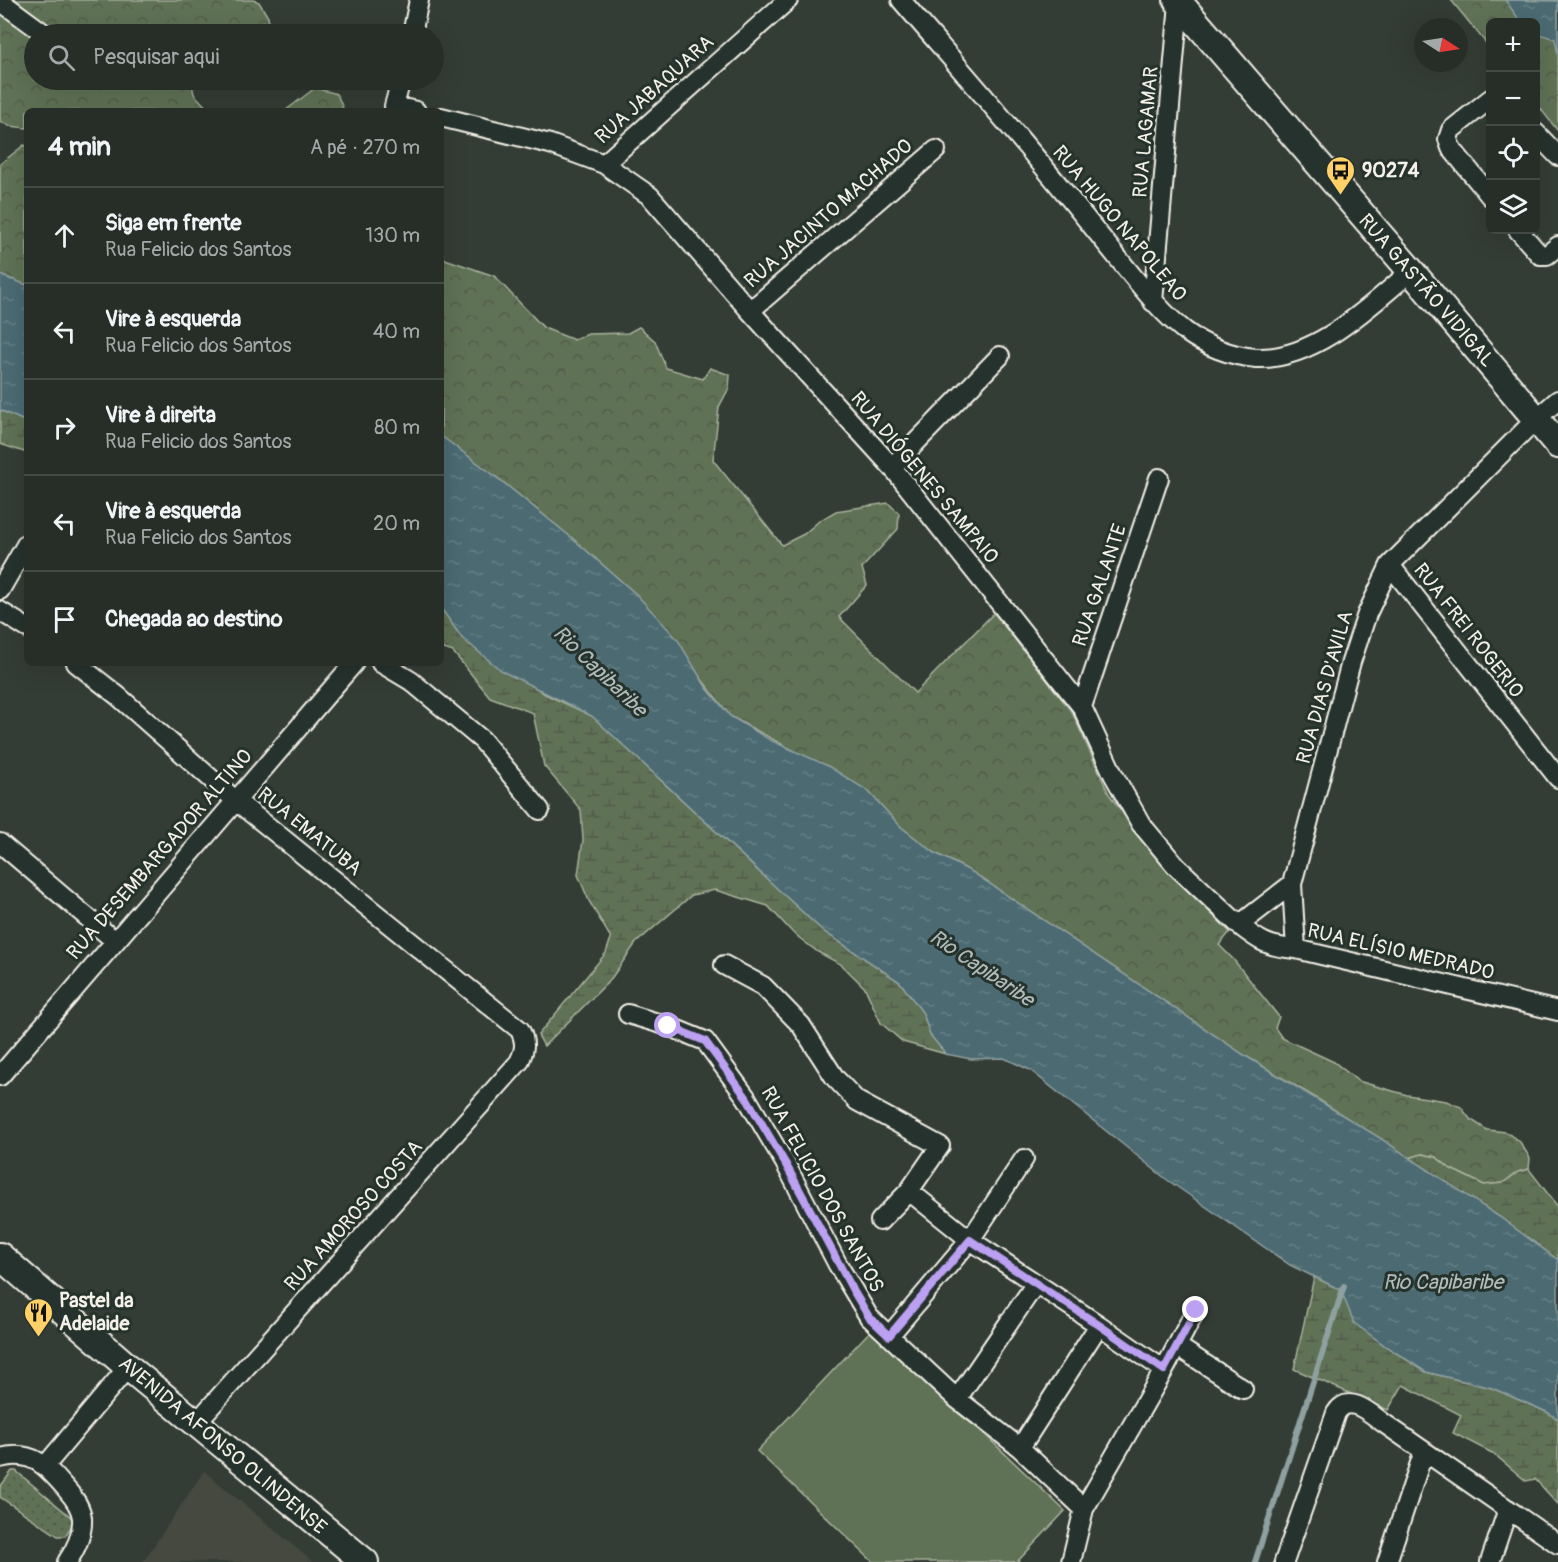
<!DOCTYPE html>
<html lang="pt">
<meta charset="utf-8">
<style>
:root{--surface:#272e28;--page:#333a34;--text:#f1f3f6;--muted:#a4a8a8;--line:#434a45}
body{margin:0;font-family:Pangolin,sans-serif;background:var(--page);color:var(--text)}
.controls{position:absolute;right:18px;top:18px;display:grid;overflow:hidden;border-radius:9px;box-shadow:0 6px 24px #0002}
.controls button{width:54px;height:54px;display:grid;place-items:center;padding:0;border:0;border-bottom:2px solid var(--line);background:var(--surface);color:var(--text);font:30px sans-serif}
.compass{position:absolute;left:1414px;top:18px;width:54px;height:54px;border-radius:50%;background:var(--surface);box-shadow:0 6px 24px #0002;rotate:102deg}
.stop{position:absolute;width:18px;height:18px;margin:-14px;border:4px solid #bca0f2;border-radius:50%;background:#fff}
.stop.end{background:#bca0f2;border-color:#fff;box-shadow:0 2px 6px #0008}
.list{margin:0;padding:0;list-style:none}
h2{display:flex;justify-content:space-between;align-items:center;height:78px;margin:0;padding:0 24px;font-size:26px}
h2 small{font-size:20px;font-weight:400;color:var(--muted)}
.list li{display:grid;grid-template-columns:39px 1fr auto;gap:18px;align-items:center;box-sizing:border-box;height:96px;padding:0 24px;border-top:2px solid var(--line)}
.list b{display:block;font-size:22px;white-space:nowrap}
.list p{margin:0;font-size:20px;white-space:nowrap;color:var(--muted)}
.list em{font-size:20px;font-style:normal;color:var(--muted)}
.icon{flex:none;width:33px;height:33px;fill:none;stroke:currentColor;stroke-width:2;stroke-linecap:round;stroke-linejoin:round}
.map{position:relative;flex:none;width:1558px;height:1562px;overflow:hidden}
.search{position:absolute;background:var(--surface);box-shadow:0 6px 24px #0002;left:24px;top:24px;width:420px;height:66px;display:flex;align-items:center;gap:15px;box-sizing:border-box;padding:0 21px;border-radius:33px;color:var(--muted);font-size:22px}
.panel{position:absolute;background:var(--surface);box-shadow:0 6px 24px #0002;left:24px;top:108px;width:420px;height:558px;border-radius:9px}
.map>svg:first-child{display:block}
.built{fill:#454a3f}
.forest{fill:url(#forest-crowns);stroke:#aab29e;stroke-width:1.5}
.wetland{fill:url(#wetland-marsh);stroke:#aab29e;stroke-width:1.5}
.park{fill:url(#park-dots);stroke:#aab29e;stroke-width:1.5}
.pitch{fill:#5f7254;stroke:#aab29e;stroke-width:1.5}
.water{fill:url(#water-ripples);stroke:#8fa0a1;stroke-width:1.5}
.lines{fill:none;stroke-linecap:round;stroke-linejoin:round}
.stream{stroke:#8fa0a1;stroke-width:6}
.street-casing{stroke:#f4f1e8;stroke-width:22}
.secondary-casing{stroke:#f4f1e8;stroke-width:30}
.street{stroke:#26332d;stroke-width:18}
.secondary{stroke:#26332d;stroke-width:26}
.route{stroke:#bca0f2;stroke-width:8}
.labels{text-anchor:middle;stroke-width:6;stroke-linejoin:round;paint-order:stroke}
.street-label{font-size:20px;fill:#f4f1e8;stroke:#26332d}
.poi-label{font-size:20px;font-weight:bold;fill:#f4f1e8;stroke:#26332d;text-anchor:start}
.water-label{font-size:21px;font-style:italic;fill:#b1bbb9;stroke:#26332d}
</style>
<div class="map">
<svg width="1558" height="1562" viewBox="0 0 1558 1562">
<defs>
<pattern id="forest-crowns" width="20" height="18" patternUnits="userSpaceOnUse" patternTransform="scale(1.5)"><rect width="20" height="18" fill="#5f7254"/><path d="M2 6a3 3 0 1 1 6 0M12 15a3 3 0 1 1 6 0" fill="none" stroke="#535b4c"/></pattern>
<pattern id="wetland-marsh" width="20" height="14" patternUnits="userSpaceOnUse" patternTransform="scale(1.5)"><rect width="20" height="14" fill="#5f7254"/><path d="M1 5h8M5 5V1M11 12h8M15 12V8" fill="none" stroke="#535b4c"/></pattern>
<pattern id="park-dots" width="8" height="8" patternUnits="userSpaceOnUse" patternTransform="scale(1.5)"><rect width="8" height="8" fill="#5f7254"/><path d="M2 2h.1M6 6h.1" fill="none" stroke="#535b4c" stroke-width="1.8" stroke-linecap="round"/></pattern>
<pattern id="water-ripples" width="26" height="14" patternUnits="userSpaceOnUse" patternTransform="scale(1.5)"><rect width="26" height="14" fill="#4c6a72"/><path d="M2 4q2-2 4 0t4 0M15 11q2-2 4 0t4 0" fill="none" stroke="#668086"/></pattern>
</defs>
<rect width="100%" height="100%" fill="#343d35"/>
<filter id="ink" filterUnits="userSpaceOnUse"><feTurbulence type="fractalNoise" baseFrequency=".0167" numOctaves="2"/><feDisplacementMap in="SourceGraphic" scale="12" xChannelSelector="R" yChannelSelector="G"/><feConvolveMatrix kernelMatrix="1 2 1 2 8 2 1 2 1" color-interpolation-filters="sRGB"/></filter>
<g filter="url(#ink)">
<path class="built" d="M204,1471l109,91h-170z"/>
<path class="forest" d="M0,0h254l5,2 9,15 3,17h-237v46h157l3,14 16,17h-183v17l-18,-2 -9,-5z
M1451,0h107v131l-22,-28v-81h-46v26z
M315,88l22,6 7,17h-59z
M24,145l3,1v139l-27,-10v-111z
M441,250l4,9 49,17 50,52 30,12 14,-6 40,-1 11,-6 16,14 11,27 37,11 7,-11 20,7 -1,13 -10,19 -6,53 69,85 22,-11 15,-13 17,-10 52,-8 11,10 -1,16 -36,39 5,17 -28,32 76,76 79,-80 78,99 37,82 39,53 38,42 44,43 -11,13 14,14 46,58 -4,11 7,10 52,24 24,19 49,14 39,6 15,6 9,12 17,11 19,2 14,10 10,16 -1,11 -11,3 -15,11 -19,2 -33,-16 -15,-12 -14,-3 -13,4 -93,-60 -72,-43 -272,-183 -37,-19 -34,-26 -33,-36 -138,-75 -93,-121 -65,-57 -73,-59 -58,-43z"/>
<path class="wetland" d="M0,410l27,12v31l-27,-9z
M441,608l21,30 83,56 47,22 231,215 77,51 23,31 7,22 16,19 -43,-12 -22,-19 -16,-35 -23,-23 -24,-13 -25,-19 -25,-27 -53,-16 -23,5 -56,48 -26,37 -66,66 -6,-11 68,-82 5,-15 -22,-37 -11,-26 5,-35 -2,-30 -37,-44 -11,-53 -43,-16 -37,-45 -12,-4z
M1422,1154l14,3 15,12 33,16 19,-2 15,-11 11,-3 29,38v53l-57,-42 -92,-60z
M1314,1277l27,13 14,33 32,24 39,25 66,16 55,24 11,7v85l-23,-25 -9,2 -32,-27 -41,-21 8,-18 -58,-30 -15,25 -94,-41z"/>
<path class="park" d="M12,1471h4l56,47 1,6 -8,12h-7l-58,-39v-10z"/>
<path class="pitch" d="M873,1328l192,183 -48,51h-144l-116,-111z"/>
<path class="water" d="M1505,0l53,1v54l-3,-16 -19,-6v-11h-15z
M0,275l27,10v137l-27,-12z
M441,436l58,43 73,59 65,57 41,45 28,47 24,29 40,24 58,26 40,25 33,36 34,26 37,19 272,183 136,83 121,80 57,42v159l-11,-7 -55,-24 -66,-16 -39,-25 -33,-24 -13,-33 -51,-25 -124,-86 -136,-109 -26,-12 -33,1 -25,-5 -16,-19 -7,-22 -23,-31 -77,-51 -231,-215 -90,-45 -40,-33 -21,-30z"/>
<g class="lines">
<path class="stream" d="M1255,1562l89,-276"/>
<defs>
<path id="street" d="M901,0c55,64 111,128 165,194 20,25 40,49 60,74 18,22 36,45 59,63 20,15 46,25 71,27 58,3 114,-52 155,-87
M0,1l45,33
M412,34l7,-34
M401,80l-7,26 22,5
M1490,99l-39,31 -3,9 3,9 39,48
M441,117l109,27 54,20 46,32 100,115 142,156 190,240 31,67 28,50 35,42 63,59 53,-41
M1536,133l22,23
M604,164l184,-164
M1518,230l22,25h7l11,-9
M1153,302l26,-299
M750,311l186,-161
M892,467l108,-111
M1390,565l168,213
M0,590l27,-47
M0,611l27,17
M76,663l42,33 117,104 285,230c6,12 5,20 -1,32l-323,361
M381,663l30,18 71,59 58,70
M1082,707l77,-229
M0,843l115,98
M1239,925c21,17 30,22 57,24l262,62
M1296,949l-4,-65 59,-222 16,-48 23,-49 146,-146 22,-19
M724,965l39,21 38,39 34,53 22,23 83,45 -31,45 -29,30
M628,1014l40,12 37,15 41,56 39,66 53,102 31,52 88,82 63,49 64,61
M0,1076l354,-413
M909,1191l61,49 129,85 65,45
M889,1336l81,-96 54,-81
M1177,1346l66,43
M957,1399l79,-116
M1020,1448l79,-123
M0,1458c33,-9 47,9 67,32 7,8 14,17 15,28 1,16 -6,31 -15,44
M46,1465l82,-98
M1071,1562l13,-53 80,-139 32,-60
M1284,1562l52,-149c13,-21 35,1 49,11l173,120
M1387,1562l37,-111
M1490,1562l18,-53"/>
<path id="secondary" d="M1177,0l234,271 147,174
M0,1256l128,111 237,195"/>
</defs>
<use href="#street" class="street-casing"/>
<use href="#secondary" class="secondary-casing"/>
<use href="#street" class="street"/>
<use href="#secondary" class="secondary"/>
</g>
</g>
<g class="lines" filter="url(#ink)">
<path class="route" d="M668,1026l37,15 41,56 39,66 69,129 15,25 20,19 81,-96 129,85 65,45 32,-60"/>
</g>
<defs>
<symbol id="bus-pin" viewBox="-11 -11 22 30"><path d="M0 17L-7.5 6A9.5 9.5 0 1 1 7.5 6Z" fill="#ffd166" stroke="#26332d"/><path d="M-5-6H5V4H4V6H2V4H-2V6H-4V4H-5ZM-3.5-4V0h7V-4ZM-3.5 1.2v1.5H-2V1.2ZM2 1.2v1.5H3.5V1.2Z" fill="#111"/></symbol>
<symbol id="restaurant-pin" viewBox="-11 -11 22 30"><path d="M0 17L-7.5 6A9.5 9.5 0 1 1 7.5 6Z" fill="#ffd166" stroke="#26332d"/><path d="M-5-6h1v4h1v-4h1v4h1v-4h1v5L-1.5 .5V6h-2V.5L-5-1ZM5-6V6H3V1.5H1.5Q1.5-4 5-6Z" fill="#111"/></symbol>
</defs>
<g fill-rule="evenodd">
<use href="#bus-pin" x="1324" y="154" width="33" height="45"/>
<use href="#restaurant-pin" x="22" y="1296" width="33" height="45"/>
</g>
<g class="labels">
<g class="street-label">
<text transform="translate(654 89) rotate(-42)" y="7">RUA JABAQUARA</text>
<text transform="translate(1145 132) rotate(-85)" y="7">RUA LAGAMAR</text>
<text transform="translate(828 213) rotate(-41)" y="7">RUA JACINTO MACHADO</text>
<text transform="translate(1120 223) rotate(50)" y="7">RUA HUGO NAPOLEAO</text>
<text transform="translate(1427 290) rotate(49)" y="7">RUA GASTÃO VIDIGAL</text>
<text transform="translate(925 477) rotate(50)" y="7">RUA DIÓGENES SAMPAIO</text>
<text transform="translate(1099 585) rotate(-71)" y="7">RUA GALANTE</text>
<text transform="translate(1469 630) rotate(52)" y="7">RUA FREI ROGERIO</text>
<text transform="translate(1324 687) rotate(-74)" y="7">RUA DIAS D'AVILA</text>
<text transform="translate(310 831) rotate(39)" y="7">RUA EMATUBA</text>
<text transform="translate(159 854) rotate(-49)" y="7">RUA DESEMBARGADOR ALTINO</text>
<text transform="translate(1401 951) rotate(13)" y="7">RUA ELÍSIO MEDRADO</text>
<text transform="translate(823 1189) rotate(61)" y="7">RUA FELICIO DOS SANTOS</text>
<text transform="translate(353 1215) rotate(-48)" y="7">RUA AMOROSO COSTA</text>
<text transform="translate(223 1445) rotate(40)" y="7">AVENIDA AFONSO OLINDENSE</text>
</g>
<g class="poi-label">
<text x="1362" y="177">90274</text>
<text x="59" y="1307">Pastel da<tspan x="59" dy="23">Adelaide</tspan></text>
</g>
<g class="water-label">
<text transform="translate(600 671) rotate(44)" y="7">Rio Capibaribe</text>
<text transform="translate(982 968) rotate(34)" y="7">Rio Capibaribe</text>
<text x="1443" y="1289">Rio Capibaribe</text>
</g>
</g>
</svg>
<div class="controls">
<button>+</button>
<button>−</button>
<button><svg class="icon" aria-label="locate" viewBox="0 0 24 24"><circle cx="12" cy="12" r="6"/><path d="M12 2v4M12 18v4M2 12h4M18 12h4"/></svg></button>
<button><svg class="icon" aria-label="layers" viewBox="0 0 24 24"><path d="M12 4l9 5-9 5-9-5zM3 14l9 5 9-5"/></svg></button>
</div>
<svg class="compass" viewBox="-18 -18 36 36"><path d="M0-13l5 13h-10z" fill="#e53935"/><path d="M0 13l5-13h-10z" fill="#a4a8a8"/></svg>
<div class="stop" style="left:668px;top:1026px"></div>
<div class="stop end" style="left:1196px;top:1310px"></div>
<div class="search"><svg class="icon" aria-label="search" viewBox="0 0 24 24"><circle cx="10" cy="10" r="6"/><path d="M15 15l6 6"/></svg>Pesquisar aqui</div>
<section class="panel">
<h2>4 min<small>A pé · 270 m</small></h2>
<ul class="list">
<li><svg class="icon" aria-label="ahead" viewBox="0 0 24 24"><path d="M12 20V5M6 11l6-6 6 6"/></svg><div><b>Siga em frente</b><p>Rua Felicio dos Santos</p></div><em>130 m</em></li>
<li><svg class="icon" aria-label="left" viewBox="0 0 24 24"><path d="M17 20v-9H6M10 6l-5 5 5 5"/></svg><div><b>Vire à esquerda</b><p>Rua Felicio dos Santos</p></div><em>40 m</em></li>
<li><svg class="icon" aria-label="right" viewBox="0 0 24 24"><path d="M7 20v-9h11M14 6l5 5-5 5"/></svg><div><b>Vire à direita</b><p>Rua Felicio dos Santos</p></div><em>80 m</em></li>
<li><svg class="icon" aria-label="left" viewBox="0 0 24 24"><path d="M17 20v-9H6M10 6l-5 5 5 5"/></svg><div><b>Vire à esquerda</b><p>Rua Felicio dos Santos</p></div><em>20 m</em></li>
<li><svg class="icon" aria-label="arrive" viewBox="0 0 24 24"><path d="M6 21V4h12l-3 4 3 4H6"/></svg><div><b>Chegada ao destino</b></div></li>
</ul>
</section>
</div>
